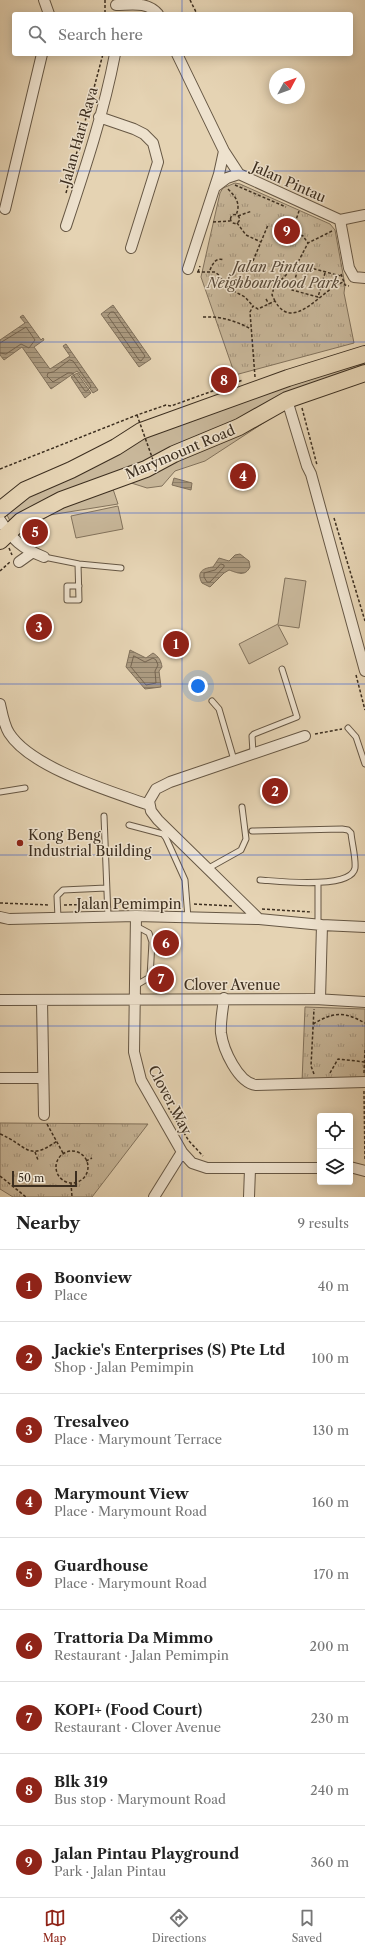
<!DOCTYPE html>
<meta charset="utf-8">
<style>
:root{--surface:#fff;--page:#f6f6f6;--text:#222;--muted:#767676;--line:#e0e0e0;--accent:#8f2418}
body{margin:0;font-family:"Libre Caslon Text",serif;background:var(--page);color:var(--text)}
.controls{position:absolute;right:12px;bottom:12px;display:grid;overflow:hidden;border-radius:4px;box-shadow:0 2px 10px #0003}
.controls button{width:36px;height:36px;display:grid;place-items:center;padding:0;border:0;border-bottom:1px solid var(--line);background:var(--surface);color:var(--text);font:20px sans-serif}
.compass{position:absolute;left:269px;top:68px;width:36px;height:36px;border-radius:50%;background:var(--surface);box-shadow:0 2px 10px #0003;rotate:49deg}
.scale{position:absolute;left:12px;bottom:10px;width:65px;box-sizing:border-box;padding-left:4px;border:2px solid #3c2e1f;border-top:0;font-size:11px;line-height:14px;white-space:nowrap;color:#3c2e1f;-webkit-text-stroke:3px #eee2ce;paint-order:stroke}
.you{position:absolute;left:198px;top:686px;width:14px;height:14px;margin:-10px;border:3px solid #fff;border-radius:50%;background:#1a73e8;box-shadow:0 0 0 6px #1a73e833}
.badge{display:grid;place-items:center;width:26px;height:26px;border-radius:50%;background:var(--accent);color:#fff;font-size:13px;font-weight:700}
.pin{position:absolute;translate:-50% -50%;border:2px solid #fff;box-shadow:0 1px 4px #0006}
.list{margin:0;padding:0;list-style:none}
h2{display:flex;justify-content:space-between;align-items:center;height:52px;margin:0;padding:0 16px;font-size:17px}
h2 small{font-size:13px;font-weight:400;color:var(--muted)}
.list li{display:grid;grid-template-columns:26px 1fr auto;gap:12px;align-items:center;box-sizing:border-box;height:72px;padding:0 16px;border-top:1px solid var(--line)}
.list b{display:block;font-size:15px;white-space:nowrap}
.list p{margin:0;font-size:13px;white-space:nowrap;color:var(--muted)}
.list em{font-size:13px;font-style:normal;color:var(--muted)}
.icon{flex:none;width:22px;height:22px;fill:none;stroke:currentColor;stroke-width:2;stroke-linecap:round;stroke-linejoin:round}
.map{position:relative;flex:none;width:365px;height:1197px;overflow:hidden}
.search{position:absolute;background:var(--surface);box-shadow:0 2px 10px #0003;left:12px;right:12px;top:12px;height:44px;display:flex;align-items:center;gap:10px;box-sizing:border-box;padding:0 14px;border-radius:4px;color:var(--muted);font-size:15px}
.sheet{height:700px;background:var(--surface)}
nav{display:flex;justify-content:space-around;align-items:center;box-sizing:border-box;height:56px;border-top:1px solid var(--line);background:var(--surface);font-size:11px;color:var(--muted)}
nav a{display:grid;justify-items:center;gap:2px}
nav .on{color:var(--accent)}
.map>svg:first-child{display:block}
.green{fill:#c8b79a;stroke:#82725c}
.park{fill:url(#park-tufts);stroke:#82725c}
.water{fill:url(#water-rules);stroke:#7f6f5a}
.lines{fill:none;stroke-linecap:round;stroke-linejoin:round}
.shore{stroke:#746450;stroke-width:1}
.lane-casing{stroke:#665744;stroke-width:7}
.street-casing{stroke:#665744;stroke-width:12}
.primary-casing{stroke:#3c2e1f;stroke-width:18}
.path{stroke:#3c2e1f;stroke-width:1.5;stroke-dasharray:3 2;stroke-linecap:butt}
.lane{stroke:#eee2ce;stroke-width:5}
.street{stroke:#eee2ce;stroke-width:10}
.primary{stroke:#e5d3b3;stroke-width:16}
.path-bridge{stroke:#3c2e1f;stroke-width:1.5;stroke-dasharray:3 2;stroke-linecap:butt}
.grid{fill:none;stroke:#1d4ed8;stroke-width:1;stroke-opacity:0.55}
.poi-dot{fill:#8f2418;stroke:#eee2ce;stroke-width:1.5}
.labels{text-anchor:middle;stroke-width:3;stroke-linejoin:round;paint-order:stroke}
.street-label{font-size:14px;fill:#3c2e1f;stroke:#eee2ce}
.park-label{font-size:14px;font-style:italic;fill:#584938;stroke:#eee2ce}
.poi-label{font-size:14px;fill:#3c2e1f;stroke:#eee2ce;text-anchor:start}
</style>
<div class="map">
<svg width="365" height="1197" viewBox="0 0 365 1197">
<defs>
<pattern id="park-tufts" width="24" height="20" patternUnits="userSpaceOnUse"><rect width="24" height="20" fill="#c8b79a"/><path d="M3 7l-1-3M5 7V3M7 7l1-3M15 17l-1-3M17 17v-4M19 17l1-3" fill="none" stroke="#a4957d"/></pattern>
<pattern id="water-rules" width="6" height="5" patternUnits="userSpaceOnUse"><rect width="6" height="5" fill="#ac9b81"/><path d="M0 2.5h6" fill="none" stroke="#8d7f69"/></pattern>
</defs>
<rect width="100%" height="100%" fill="#e5d3b3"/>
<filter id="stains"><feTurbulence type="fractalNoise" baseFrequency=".005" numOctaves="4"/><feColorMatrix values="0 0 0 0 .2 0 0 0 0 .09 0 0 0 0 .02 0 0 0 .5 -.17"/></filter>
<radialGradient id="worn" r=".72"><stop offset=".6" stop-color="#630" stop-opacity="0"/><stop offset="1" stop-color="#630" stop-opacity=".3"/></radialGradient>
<path class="green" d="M365,354v19l-143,64 49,-19 -66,43 -30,10 -13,15 -15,2 -22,-7 -13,5 6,18 -93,15 -15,2 -7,-14 113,-60z
M118,506l5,23 -47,9 -5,-22z
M285,578l21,3 -7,47 -21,-3 10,19 -39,20 -10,-20 39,-20z"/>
<path class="park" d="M235,183l5,1 90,40 5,6 10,55 -1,8 10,50 -119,32 -34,-98 19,-84 3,-5z
M305,1007l60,2v71l-63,2z
M0,1123l148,1 -56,73h-79l-13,-8z"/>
<path class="water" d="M113,305l38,54 -12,8 -38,-53z
M23,315l18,25 2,-2 1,2 -10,7 16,22 20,-13 -7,-10 3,-2 32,46 -5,3 -16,-22 -26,18 -29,-42 -18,13 -4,-5v-15l25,-17 -5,-6z
M77,373l14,20 -6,5 -14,-21z
M174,478l18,5 -1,7 -19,-5z
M240,554l9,7 1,6c-5,10 -12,6 -21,3l-5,3 -14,14 -8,-4c-6,-11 1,-15 11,-16l6,-9 10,3 6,-6z
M130,650l16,8 7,-5c6,4 8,7 9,14l-3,4 2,16 -16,2 -19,-22z"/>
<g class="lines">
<path class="shore" d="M111,312h3l31,44 -4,5 -2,-1 -31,-44z
M0,343l26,-16 9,13 -6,8 -8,-4 -15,10 -6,-1
M70,360l3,1 18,25 -4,5h-2l-13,-18h-4l-15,9 -6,-6 1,-3 5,-1z
M221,564l3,1v2l-14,15h-3l-3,-5v-4l11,-3z
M134,656l11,6 8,-4 3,2 2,5 -3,6 1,12 -10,2 -15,-18z"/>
<defs>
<path id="lane" d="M44,557l35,7 42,4
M78,564l1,36h-12v-14h12
M212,701l7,8 15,51
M348,728l8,9 9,27
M253,753l-1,-17 2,-2 43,-17 -15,-48
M0,792l25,-4
M104,816l4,101
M129,825l34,9 3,4 19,42 3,38
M252,831l90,-2 6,1 3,3c1,11 5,25 4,35 -4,22 -78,13 -95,12
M207,869l34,-19 5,-11 -4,-32
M58,918l-1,-22 6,-6 43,-2
M318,925v-42
M135,986l15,-9 2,-35 -3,-9 -13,-7"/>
<path id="street" d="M44,0l5,14
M116,5c15,0 31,-4 42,9
M177,54l47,97 15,23 101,46 25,-5
M99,117l35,12 10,5 9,9 5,19 -27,86
M215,187l12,-9 12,-4
M5,209l37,-155
M340,220l9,48 5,9 11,1
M66,226c19,-57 38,-114 49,-172
M188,269l31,-95 5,-23
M287,400l20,66 4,8 54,197
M0,520c13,20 21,28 44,37
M19,562l14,-10
M0,704c2,9 4,21 9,29 22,35 101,58 140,72
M136,916l-2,136 7,28 41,72 10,11 15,5h113
M0,917l9,2 127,-3 123,3 63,6 43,2
M259,919l-101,-99 -7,-9 -2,-10 7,-12 14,-7 135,-46
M224,998c-1,11 -4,24 -3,35 2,16 17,50 35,52l109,-3
M320,999l2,-74
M0,1000l315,-1 50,3
M42,1000l2,115
M0,1078h43
M350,1167l15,4
M154,1197l28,-45
M249,1197l1,-28"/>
<path id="primary" d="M0,510l25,-20 46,-20 45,-23 25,-16 147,-53 77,-24
M0,541l21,-20 40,-21 85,-31 28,-15 65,-27 48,-27 78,-27"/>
</defs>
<use href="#lane" class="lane-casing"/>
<use href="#street" class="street-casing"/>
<use href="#primary" class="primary-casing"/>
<path class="path" d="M105,0v14
M190,0l7,14
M235,185l51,22
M228,189c8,8 13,15 8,26
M66,193l37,-139
M230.5 219a4.5 4.5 0 1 1 9 0a4.5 4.5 0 1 1-9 0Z
M238,216l14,-5
M213,222l17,-1
M237,223l9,12 15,7
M295,223l4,-12
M296,233l7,3 5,7
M253,261l15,-36
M299,265l-7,25 26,7 7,-24
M299,265l42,11
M210,270c3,-7 6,-13 14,-10
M197,272h18l5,4 6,11 19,10 8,9
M198,272l2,-6
M341,274l4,11 4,1
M266,299l3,5
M275,301l-3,-6 2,-8 23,-23 11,-21 24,-12
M203,317c18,-1 33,4 48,12
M255,377l-5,-65 3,-6 5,3 17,-8c19,34 49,-15 69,-19
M302,408l15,57
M0,469l137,-54 29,-10 5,1 72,-26
M334,518l31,103
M9,548l3,7
M0,571l10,-9
M356,675l9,35
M315,734l27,-5
M0,903l50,2
M114,904l66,-1
M194,904l38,2
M64,905l36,-1
M262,909l50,3
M313,1024c21,-12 30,-13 52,-1
M330,1073l8,-14 27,3
M364,1073l1,-24
M314,1074l-3,-8 3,-57
M364,1091l1,70
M168,1107l21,34 14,15
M47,1124l16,29
M0,1134c26,10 27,29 57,7
M56 1167a16 16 0 1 1 32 0a16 16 0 1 1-32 0Z
M35,1152l3,8
M86,1161l6,-3
M0,1176l26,21
M71,1183l1,14"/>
<use href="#lane" class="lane"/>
<use href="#street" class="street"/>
<use href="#primary" class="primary"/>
<path class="path-bridge" d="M137,415l16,45"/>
</g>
<path class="grid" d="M182,0v14M182,54v1143M0,171h365M0,342h365M0,513h365M0,684h365M0,855h365M0,1026h365"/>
<circle class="poi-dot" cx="20" cy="843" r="4"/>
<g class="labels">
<g class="street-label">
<text transform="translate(79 136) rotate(-74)" y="5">Jalan Hari Raya</text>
<text transform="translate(289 182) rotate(24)" y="5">Jalan Pintau</text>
<text transform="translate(180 452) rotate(-23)" y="5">Marymount Road</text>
<text x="129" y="909">Jalan Pemimpin</text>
<text x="232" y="990">Clover Avenue</text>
<text transform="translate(170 1100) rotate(62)" y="5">Clover Way</text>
</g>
<g class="park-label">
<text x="273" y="272">Jalan Pintau<tspan x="273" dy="16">Neighbourhood Park</tspan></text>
</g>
<g class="poi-label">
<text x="28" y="840">Kong Beng<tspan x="28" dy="16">Industrial Building</tspan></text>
</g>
</g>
<rect width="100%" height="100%" filter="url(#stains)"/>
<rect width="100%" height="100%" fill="url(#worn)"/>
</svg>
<div class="controls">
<button><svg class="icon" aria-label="locate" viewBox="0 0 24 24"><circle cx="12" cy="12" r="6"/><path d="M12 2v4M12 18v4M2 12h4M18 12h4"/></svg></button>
<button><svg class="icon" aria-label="layers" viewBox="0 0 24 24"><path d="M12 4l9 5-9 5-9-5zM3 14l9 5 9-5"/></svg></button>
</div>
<svg class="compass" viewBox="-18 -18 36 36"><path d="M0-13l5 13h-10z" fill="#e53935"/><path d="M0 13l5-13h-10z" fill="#767676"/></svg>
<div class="scale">50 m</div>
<div class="you"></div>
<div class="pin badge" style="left:176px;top:644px">1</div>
<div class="pin badge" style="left:275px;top:791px">2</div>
<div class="pin badge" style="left:39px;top:627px">3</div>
<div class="pin badge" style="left:243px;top:476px">4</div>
<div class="pin badge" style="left:35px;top:532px">5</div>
<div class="pin badge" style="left:166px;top:943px">6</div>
<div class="pin badge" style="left:161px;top:979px">7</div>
<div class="pin badge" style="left:224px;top:380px">8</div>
<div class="pin badge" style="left:287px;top:231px">9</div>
<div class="search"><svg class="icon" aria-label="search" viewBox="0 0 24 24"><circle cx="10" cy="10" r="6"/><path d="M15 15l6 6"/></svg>Search here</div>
</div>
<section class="sheet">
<h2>Nearby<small>9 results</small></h2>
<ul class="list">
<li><span class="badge">1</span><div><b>Boonview</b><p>Place</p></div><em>40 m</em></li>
<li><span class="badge">2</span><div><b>Jackie's Enterprises (S) Pte Ltd</b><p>Shop · Jalan Pemimpin</p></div><em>100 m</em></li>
<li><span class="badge">3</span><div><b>Tresalveo</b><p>Place · Marymount Terrace</p></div><em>130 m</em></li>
<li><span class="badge">4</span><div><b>Marymount View</b><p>Place · Marymount Road</p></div><em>160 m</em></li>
<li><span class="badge">5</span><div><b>Guardhouse</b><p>Place · Marymount Road</p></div><em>170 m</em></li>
<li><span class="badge">6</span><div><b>Trattoria Da Mimmo</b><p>Restaurant · Jalan Pemimpin</p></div><em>200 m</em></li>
<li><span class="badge">7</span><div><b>KOPI+ (Food Court)</b><p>Restaurant · Clover Avenue</p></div><em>230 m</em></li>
<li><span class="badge">8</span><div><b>Blk 319</b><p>Bus stop · Marymount Road</p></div><em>240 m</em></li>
<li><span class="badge">9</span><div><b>Jalan Pintau Playground</b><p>Park · Jalan Pintau</p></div><em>360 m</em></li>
</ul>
</section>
<nav>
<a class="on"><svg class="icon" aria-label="map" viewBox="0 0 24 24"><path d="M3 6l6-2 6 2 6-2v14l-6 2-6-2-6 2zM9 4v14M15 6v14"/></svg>Map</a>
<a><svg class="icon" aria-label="directions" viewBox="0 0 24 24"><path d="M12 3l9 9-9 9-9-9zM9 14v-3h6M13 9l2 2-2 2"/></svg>Directions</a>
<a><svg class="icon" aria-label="saved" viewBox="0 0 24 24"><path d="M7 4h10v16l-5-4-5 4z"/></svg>Saved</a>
</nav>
